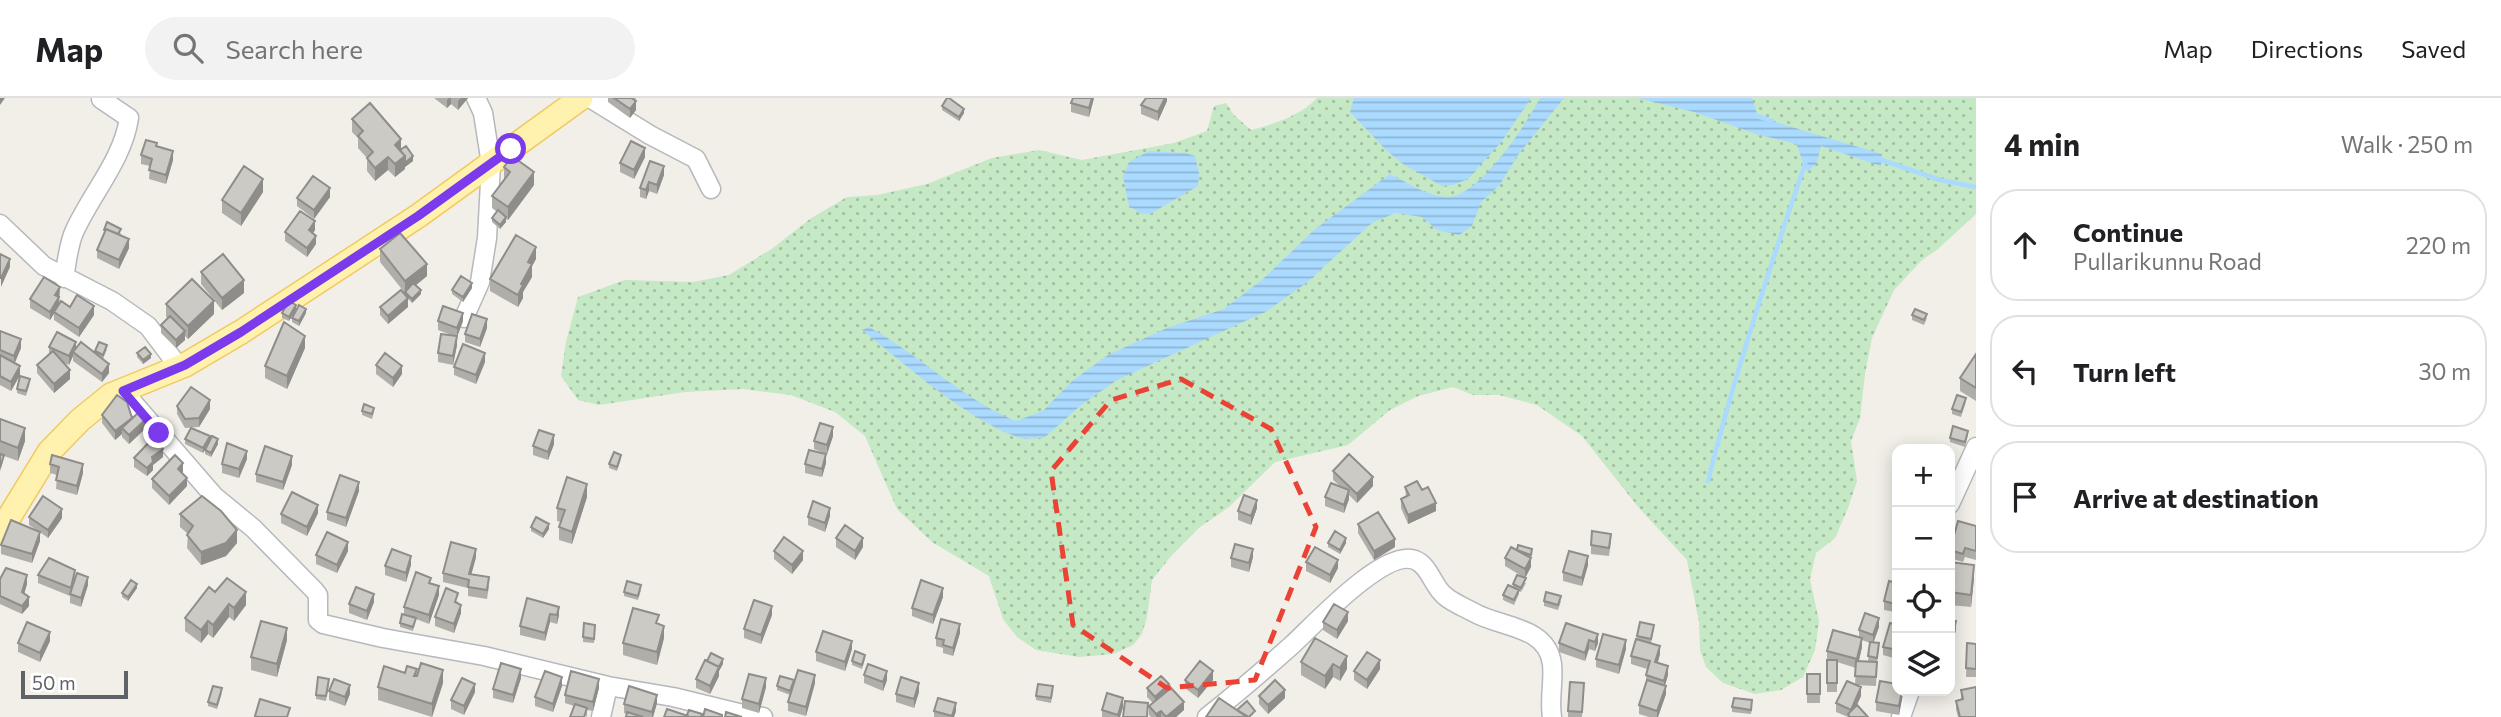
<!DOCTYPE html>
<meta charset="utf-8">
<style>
:root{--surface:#fff;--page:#f2f2f2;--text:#202124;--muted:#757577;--line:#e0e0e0}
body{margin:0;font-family:Commissioner,sans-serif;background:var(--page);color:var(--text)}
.controls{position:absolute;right:21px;bottom:21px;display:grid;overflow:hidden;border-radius:14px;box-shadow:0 4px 18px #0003}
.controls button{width:63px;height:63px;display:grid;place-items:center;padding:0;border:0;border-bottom:2px solid var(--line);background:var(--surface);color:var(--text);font:35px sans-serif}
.scale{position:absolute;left:21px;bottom:18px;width:107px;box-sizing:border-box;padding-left:7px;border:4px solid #5f6368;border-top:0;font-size:19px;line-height:24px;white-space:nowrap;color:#5f6368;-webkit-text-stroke:5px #fff;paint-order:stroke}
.stop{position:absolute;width:21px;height:21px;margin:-16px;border:5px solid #7c3aed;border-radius:50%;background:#fff}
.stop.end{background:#7c3aed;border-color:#fff;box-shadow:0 2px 7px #0008}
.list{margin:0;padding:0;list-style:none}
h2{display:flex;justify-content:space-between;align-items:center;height:91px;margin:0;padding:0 28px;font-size:30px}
h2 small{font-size:23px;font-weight:400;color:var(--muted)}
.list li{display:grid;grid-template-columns:46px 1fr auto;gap:21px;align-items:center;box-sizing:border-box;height:112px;margin:0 14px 14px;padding:0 14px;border:2px solid var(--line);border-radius:28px}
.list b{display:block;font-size:26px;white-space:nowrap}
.list p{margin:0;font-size:23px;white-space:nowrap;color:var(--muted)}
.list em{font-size:23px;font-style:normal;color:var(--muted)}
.icon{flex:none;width:38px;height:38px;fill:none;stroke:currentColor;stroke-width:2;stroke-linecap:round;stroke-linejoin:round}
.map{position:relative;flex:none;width:1976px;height:619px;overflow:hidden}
header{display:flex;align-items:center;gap:42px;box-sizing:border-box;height:98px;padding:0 35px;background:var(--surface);border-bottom:2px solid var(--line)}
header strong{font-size:33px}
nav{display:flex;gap:38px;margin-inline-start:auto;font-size:24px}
.search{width:490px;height:63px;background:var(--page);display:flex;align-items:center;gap:18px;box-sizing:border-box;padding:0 24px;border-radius:38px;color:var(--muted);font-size:26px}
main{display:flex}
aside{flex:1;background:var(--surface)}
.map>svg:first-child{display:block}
.grass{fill:url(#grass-dots)}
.water{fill:url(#water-rules)}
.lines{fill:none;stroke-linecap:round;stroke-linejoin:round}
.stream{stroke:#aadaff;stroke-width:4.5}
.minor-casing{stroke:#b5b8bc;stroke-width:21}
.major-casing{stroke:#f2c960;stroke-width:26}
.minor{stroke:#fff;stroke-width:18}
.major{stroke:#fff2af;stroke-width:23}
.wall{fill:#afaea9;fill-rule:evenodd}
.shaded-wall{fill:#8f8d8a}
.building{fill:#cccac5;stroke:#8f8d8a;stroke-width:2}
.route{stroke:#7c3aed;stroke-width:9}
.marked{fill:none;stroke:#ea4335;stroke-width:5;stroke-dasharray:14 9;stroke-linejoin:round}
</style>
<header>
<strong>Map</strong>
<div class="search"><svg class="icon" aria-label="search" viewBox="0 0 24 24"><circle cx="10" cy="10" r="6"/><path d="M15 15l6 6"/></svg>Search here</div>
<nav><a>Map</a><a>Directions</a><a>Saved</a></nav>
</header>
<main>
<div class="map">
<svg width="1976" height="619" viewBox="0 0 1976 619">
<defs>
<pattern id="grass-dots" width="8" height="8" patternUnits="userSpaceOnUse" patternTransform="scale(1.75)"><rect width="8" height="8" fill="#c5e8c5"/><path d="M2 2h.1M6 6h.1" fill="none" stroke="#a3c0a4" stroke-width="1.8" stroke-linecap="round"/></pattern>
<pattern id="water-rules" width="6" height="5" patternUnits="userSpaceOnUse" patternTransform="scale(1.75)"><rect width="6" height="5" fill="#aadaff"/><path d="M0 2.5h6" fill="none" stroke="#8eb4d2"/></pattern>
</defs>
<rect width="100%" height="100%" fill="#f1efe8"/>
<path class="grass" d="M1317,0h659v116l-38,35 -16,11 -28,30 -22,48 -7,36 -5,44 -9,23 6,40 -9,27 -13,30 -19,15 -6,26 9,42 -4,29 -12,27 -22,13 -26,4 -32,-11 -17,-16 -6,-17 -1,-28 -12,-62 -48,-52 -57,-72 -45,-31 -38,-10h-26l-20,-8 -35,9 -28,14 -42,35 -73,17 -46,45 -29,20 -29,29 -19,24 -5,37 -5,17 -9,11 -20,9 -34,3 -43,-7 -19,-13 -14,-18 -14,-43 -57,-34 -35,-33 -32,-73 -30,-24 -44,-17 -48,-6 -58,3 -86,13 -21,-5 -17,-24 5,-34 12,-45 47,-17 68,2 36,-7 44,-27 37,-29 37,-22 30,-2 50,-11 65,-26 47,-8 43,10 92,-17 33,-12 7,-25 12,-3 8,12 17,15c23,-6 49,-14 66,-32z"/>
<path class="water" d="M1354,0h177l-29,43 -34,38 -15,6 -11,1 -39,-22 -17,-14 -36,-38z
M1540,0h24l-46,57 -19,31 -18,16 -9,24 -13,9 -22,-5 -15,-13 -26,-4 -23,9 -68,62 -38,27 -150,69 -36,25 -37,33c-9,0 -19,2 -27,-1 -52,-19 -111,-72 -155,-107l7,-3c51,28 93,72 147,94l27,-10 29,-30 36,-26 59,-27 57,-19 39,-30 51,-49 76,-56c18,9 36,21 55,23 32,4 82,-74 95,-99z
M1638,0h114l6,19 124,37 -1,12 -60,-20 -4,16 -9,10c-6,-9 -7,-18 -12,-28l-40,-10 -62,-22z
M1149,53l37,2 9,3 4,17 -1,13 -48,28h-8l-13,-8 -6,-29 6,-15z"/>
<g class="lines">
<path class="stream" d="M1754,17l18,6
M1876,60l64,22 36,7
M1708,383c27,-108 62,-214 98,-320"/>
<defs>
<path id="minor" d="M590,0l60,37 46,24 15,30
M0,126l44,42 68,35 36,25 31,41
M64,180c3,-15 4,-34 11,-48 17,-37 48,-71 54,-112l-28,-19
M464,220l16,-36 7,-44 4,-74 -8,-51 -7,-15
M123,293l91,105 39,32 61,62 4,5v25l5,4 60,14 101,18 124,30 65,11 74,18 16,2
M1950,406l26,-57
M601,619l7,-31
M1207,619c29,-23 57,-47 85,-72 22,-20 92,-97 123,-85 15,6 18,27 30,36 8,7 19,11 28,16 27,16 74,13 79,52 2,18 -3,35 0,53
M1901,619l9,-26"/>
<path id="major" d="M0,434l49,-80 31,-32 31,-25 74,-30 56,-33 177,-116 163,-118"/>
</defs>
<use href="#minor" class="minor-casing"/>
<use href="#major" class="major-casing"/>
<use href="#minor" class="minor"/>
<use href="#major" class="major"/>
</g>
<path class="wall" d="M434,0h34l-10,12 -7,-6 -4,4z
M608,0h28l-1,3 1,9 -6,8 -22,-16z
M1094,0l-5,19 -18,-5v-9z
M1167,0v3l-9,20 -17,-7v-9z
M942,8l22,7 -5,8 -17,-11z
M352,21l49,30 12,12 -8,6v2l-10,8 -7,-7 -13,11 -8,-10v-13l-9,-10v-10l-6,-6z
M157,48l16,14 -7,24 -17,-5 1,-13 -9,-2v-9z
M645,59l-11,22 -14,-7v-9z
M664,68v9l-7,19 -8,-3 -3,8 -6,-2v-9z
M504,69l30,18 -26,35 -2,-1v3l-6,7 -8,-7v-4l5,-6 -5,-4v-12l12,-17z
M263,94l-22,34 -19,-13v-13z
M330,99l-16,22 -17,-13v-8z
M104,132l17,3 -1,2 9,13 -10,21 -22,-11v-8l7,-15z
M315,132l-2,3 3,11 -9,13 -22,-16v-9z
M380,151l47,27 -11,9 5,9 -9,9 -4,-4v8l-20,17 -8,-9v-8l25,-13v-1l-25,-31z
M536,161l-4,7v11l-9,15v6l-5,9 -28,-16v-12z
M201,174l43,21 -22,17 -21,-26z
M472,190l-9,14 -11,-8v-4z
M60,198l-1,2v7l11,2 24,8 -15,22 -25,-17v-7l-4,7 -20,-12v-9z
M166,206l48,10 -26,25 -3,-3v4l-9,8 -15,-15v-8l7,-7 -2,-1z
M296,211l-7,12 -7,-3v-5z
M306,215l-7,13 -7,-4v-4z
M1912,217l15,3 -3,7 -12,-5z
M438,223h25l-6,16v8l-4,20 -15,-3v-9l16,-17 -16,-6z
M487,230l-7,19 -15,-5v-8z
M0,233l21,17 -7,15 6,12 -9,16 -11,-6z
M49,249l27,1 19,5v-2l12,-2 -4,10 6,14 -7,9 -29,-21v-5l-4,9 -7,-3 8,17 -16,14 -17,-20v-8l12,-11z
M305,250l-18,41 -22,-11v-12z
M137,255l14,5 -8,6 -6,-7z
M1976,256v47l-16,-10v-13z
M485,264l-9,22 -22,-9v-8z
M376,267l26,9 -9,13 -17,-13z
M30,285l-4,13 -9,-3v-4z
M1966,304l-5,15 -9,-3v-5z
M177,308l33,3 -11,18 -14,1 -8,-14z
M362,313l12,1 -2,7 -10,-4z
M102,317l30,4 14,9 -17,16 -7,-7v-3l-7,6 -13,-17z
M0,321l25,22 -7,20 -14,-5 -4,16z
M1968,337l-3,12 -15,-5v-4z
M833,338l-6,18 -13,-5v-8z
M185,341l25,1 -7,13 -18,-9z
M218,346l-7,13 -6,-3v-4z
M554,346l-6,16 -15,-5v-9z
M163,359l-10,8v5l-6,6 -13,-9v-9z
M247,361l-8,19 -17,-5v-9z
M621,361l-4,12 -8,-3v-4z
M826,365l-4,14 -17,-4v-9z
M50,366l33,9 -6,22 -21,-6 1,-14 -7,-2z
M292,367l-9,25 -27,-8v-8z
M1333,373l40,15 -16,17 -8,-8v4l-5,14 -19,-7v-9l15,-11 -7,-6z
M183,374l-1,1 5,13 -18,19 -17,-17v-9z
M1405,389l17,3 14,21 -28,13 -7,-16v-9l5,-2z
M359,393l-13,36 -19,-7v-8z
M587,399l-15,47 -13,-4v-13l2,-5 -4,-1v-13z
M1257,410l-6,17 -13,-5v-9z
M318,415l-11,23 -26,-13v-9z
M180,416l57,29 -11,13 -25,9 -14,-17 1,-14 -8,-7z
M830,418l-5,16 -17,-7v-8z
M29,419l33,1 -14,20 -8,-6v9l-8,22 -31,-9v-9l37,-14 -9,-6z
M1358,426l37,23 -21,13 -16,-27z
M1976,428v34l-11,-3 -2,5 -13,-4v-9z
M531,429l18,2 -6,9 -12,-7z
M836,440l27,9 -8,13 -19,-13z
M1611,444l-2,14 -18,-2v-9z
M1328,445h18l-6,11 -12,-7z
M1517,452l15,3 -1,5v9l-6,11 -20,-12v-8z
M348,453l-11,22 -21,-9v-9z
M774,453l29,9 -11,14 -18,-15z
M476,459l-5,18 18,11 -2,13 -19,-3v-8l-25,-6v-9z
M1253,459l-4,15 -18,-5v-9z
M1306,464l32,6 -8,15 -24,-12z
M1950,464l24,16 -3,29 -21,-2z
M411,467l-5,17 -21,-7v-9z
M1588,467l-6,21 -19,-5v-9z
M38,477l37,3 13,7 -7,22 -11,-4v-7l-32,-13z
M0,481l27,5 -3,10 5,12 -7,8 -22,-10z
M1526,485l-5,9 -2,-1v3l-5,11 -11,-5v-5l10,-8v-3z
M1897,485v40l-1,-1 1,-17 -2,7 -11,-2v-9z
M431,486l8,11 -10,29 -13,-5 -3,12 -13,-4v-4l4,-9v-7z
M137,490l-9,13 -6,-4v-4z
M641,492l-3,10 -14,-4v-4z
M215,494l31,13 -12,16 -5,-4 -16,21 -5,-4 -7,9 -16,-12v-13z
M943,499l-10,27 -21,-8v-8z
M527,500l32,17 -2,9 -7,-2 -5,19 -25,-6v-9z
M458,503v2l3,10 -7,20 -19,-7v-9z
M1544,503h17l-3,9 -14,-4z
M374,504l-7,18 -18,-7v-9z
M772,517l-11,29 -17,-6v-9z
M1348,523l-11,18 -14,-9v-8z
M1566,525l32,20 -3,8 -6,-2 -4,12 -26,-9v-9z
M1897,527v34l-14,-4v-8z
M1879,529l-6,15 6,5 -2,15 -1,24 -20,-1 5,11 -4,9 11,12h-20l-12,-5v-9l19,-18 1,-17 -19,-6v30h-10v-41l32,-14v-7zM1862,542l8,3 -2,18h-9l3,-14z
M595,531l-1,14 -11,-1v-5z
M1654,531l-3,14 9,11 -2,9 10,12 -3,10 1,9 -8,23h-9l-10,-3v-9l7,-21v-9l1,-6 -16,-5v-8l6,-20z
M960,535l-7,23 -10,-3v-5l-7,-2v-8z
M664,540l-7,27 -34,-10v-12z
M1315,540l32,31 -7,12 -7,-4 -8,12 -24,-14v-13z
M287,542l-10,37 -26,-7v-13z
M50,543l-10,21 -22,-10v-9z
M1967,545l9,1v33h-10z
M852,551l-7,22 -29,-10v-9z
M1626,551l-7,25 -23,-7v-8z
M865,561l-3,10 -10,-4v-4z
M723,566l-4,7v5l-9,18 -14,-6v-9z
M417,571v7l26,7 -11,34 -54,-17v-13l27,-14z
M1380,571l-13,20 -13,-9v-9z
M1807,576h13v29h-13z
M864,577l23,5 -4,11 -19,-8z
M521,580l-8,25 -20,-5v-9z
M1185,582h28l-15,18 -13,-10z
M329,585l-3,18 -10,-2v-4z
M815,585l-9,33 -18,-5v-9l5,-17 -3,10 -13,-5v-4z
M562,588l-9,26 -18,-6v-9z
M766,589l-7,26 -17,-5v-9z
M599,590l-6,23 -6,-1v7l-13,-11 -9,-3v-8z
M1147,590l22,2 15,20 -8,7h-25l-2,-2v-9l4,-3 -6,-6z
M1961,592l15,27h-18l-2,-8v-8l5,-1z
M329,593l21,3 -5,12 -16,-6z
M1053,593l-2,12 -15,-3v-4z
M1584,593l-2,26h-14v-6z
M1903,593l-4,24 -23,-4v-9z
M475,594l-11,23 -13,-6v-9z
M919,594l-5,16 -18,-6v-8z
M222,595l-5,16 -9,-3v-4z
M1259,598l26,2 -17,16 -9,-10z
M657,605l-4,14h-27l1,-3 -3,-1v-9z
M1752,607l-1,9 -19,-2v-5z
M1123,609l-3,10h-18v-7z
M934,613h22l-2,6h-20z"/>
<path class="shaded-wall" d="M0,0h5l-5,7z
M449,0h2v6l-4,4v-8z
M461,0h7l-10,12v-9z
M1092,0h2l-5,19v-9z
M1165,0h2v3l-9,20v-9z
M636,3v9l-6,8v-9z
M964,11v4l-5,8v-4z
M401,41v13l-6,-7z
M645,50v9l-11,22v-9z
M173,53v9l-7,24v-9z
M405,58h8v5l-8,6v2l-10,8v-13z
M388,59v13l-13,11v-13z
M664,68v9l-7,19v-9z
M534,74v13l-26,35v-13z
M263,81v13l-22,34v-13z
M649,84v9l-3,8v-9z
M330,90v9l-16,22v-9z
M506,119v5l-6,7v-4z
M315,123v9l-6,9v-9z
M316,138v8l-9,13v-9z
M129,141v9l-10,21v-9z
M536,149v12l-4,7v11l-9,15v6l-5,9v-12l10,-33z
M10,161v8l-9,20v-9z
M427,166v12l-22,18v-13z
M244,182v13l-22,17v-12z
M472,185v5l-9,14v-5z
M60,189l-1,19 -9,14v-8l5,-17z
M421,192v4l-9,9v-4z
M408,200v9l-20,17v-8z
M214,203v13l-26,25v-13z
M296,207v4l-7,12v-4z
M94,208v9l-15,22v-9z
M306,211v4l-7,13v-5z
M463,215v8l-6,16v-9z
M487,221v9l-7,19v-8z
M185,233v9l-9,8v-8z
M305,238v12l-18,41v-13z
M457,238v9l-4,20v-9z
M21,241v9l-7,17v-9z
M76,244v8l-3,2v4l-4,9v-9z
M485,255v9l-9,22v-9z
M151,256v4l-8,6v-4z
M109,266v9l-7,9v-8z
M20,268v9l-9,16v-9z
M402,268v8l-9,13v-9z
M70,272v9l-16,14v-9z
M210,302v9l-11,18v-9z
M132,320v8l-10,2v6l-7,6v-9z
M146,321v9l-17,16v-9z
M833,329v9l-6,18v-9z
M25,330v13l-7,20v-13z
M554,337v9l-6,16v-8z
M210,338v4l-7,13v-5z
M218,341v5l-7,13v-4z
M163,351v8l-10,8v5l-6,6v-8l5,-11z
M247,353v8l-8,19v-9z
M826,356v9l-4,14v-8z
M292,358v9l-9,25v-8z
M183,365v9l-5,5v-8z
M83,366v9l-6,22v-9z
M1373,379v9l-16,17v-9z
M187,380v8l-18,19v-9z
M359,384v9l-13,36v-9z
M587,386v13l-15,47v-12z
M1349,392v9l-5,14v-8z
M1257,402v8l-6,17v-9z
M1436,405v8l-28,13v-9z
M318,407v8l-11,23v-9z
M830,410v8l-5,16v-9z
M62,411v9l-14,20v-8z
M549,426v5l-6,9v-4z
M237,432v13l-11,13 -25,9v-13z
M40,434v9l-8,22v-9z
M863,440v9l-8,13v-9z
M1346,440v5l-6,11v-4z
M1395,441v8l-21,13v-9z
M348,444v9l-11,22v-8z
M476,451v8l-7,26v-9z
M1253,451v8l-4,15v-9z
M803,453v9l-11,14v-9z
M411,458v9l-5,17v-9z
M1588,458v9l-6,21v-8z
M1531,460v9l-6,11v-9z
M1338,462v8l-8,15v-8z
M1974,467v13l-3,29v-12z
M27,477v9l-5,17v-9z
M88,479v8l-7,22v-9z
M137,486v4l-9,13v-4z
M439,488v9l-10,29v-9z
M943,490v9l-10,27v-9z
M246,494v13l-12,16v-13z
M374,496v8l-7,18v-9z
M29,499v9l-7,8v-8z
M229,506v13l-16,21v-13z
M461,507v8l-7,20v-9z
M772,508v9l-11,29v-9z
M559,509v8l-2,9v-9z
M1348,514v9l-11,18v-9z
M550,516v8l-5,19v-8z
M1879,520v9l-6,17v-9z
M208,523v13l-7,9v-13z
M1956,523v9l-6,24v-9z
M960,526v9l-7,23v-8z
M664,528v12l-7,27v-13z
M287,530v12l-10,37v-13z
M50,534v9l-10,21v-9z
M1598,536v9l-3,8v-9z
M1862,540v9l-5,21v-9z
M1589,542v9l-4,12v-8z
M1626,542v9l-7,25v-9z
M852,543v8l-7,22v-9z
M1660,548v8l-5,17v-9z
M1347,558v13l-7,12v-13z
M723,561v5l-4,7v5l-9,18v-8z
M1380,562v9l-13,20v-9z
M1333,566v13l-8,12v-13z
M1668,568v9l-4,14v-8z
M521,571v9l-8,25v-8z
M443,572v13l-11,34v-13z
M887,573v9l-4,11v-9z
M1213,573v9l-15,18v-8z
M815,577v8l-9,33v-9z
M562,579v9l-9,26v-8z
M766,580v9l-7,26v-9z
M599,581v9l-6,23v-9z
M919,585v9l-5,16v-9z
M475,586v8l-11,23v-9z
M1169,586v9l-14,13v-9z
M350,587v9l-5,12v-9z
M1666,588v8l-8,23h-1v-6z
M1861,589v9l-10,21v-7z
M1285,592v8l-17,16v-9z
M1902,593h1v3l-4,21v-9z
M657,597v8l-4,14h-1v-5z
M1123,600v9l-3,10h-2z
M1184,604v8l-8,7h-10z
M956,605v8l-2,6h-2z
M1161,613v6h-5v-3z"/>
<path class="building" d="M614,0h17l5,3 -6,8z
M947,0h2l15,11 -5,8 -17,-11z
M1073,0h19l-3,10 -18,-5z
M1146,0h19l-7,14 -17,-7z
M370,5l31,36 -6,6 10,11 -10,8 -7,-7 -13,11 -8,-10 6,-6 -15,-16 5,-5 -11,-12z
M146,42l11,3 -1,3 17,5 -7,24 -17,-5 3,-11 -11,-4z
M631,43l14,7 -11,22 -14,-7z
M406,48l7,10 -8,7v-7l-5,-6z
M512,58l22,16 -26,35 -16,-11 18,-24 -6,-5z
M650,63l14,5 -7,19 -8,-3 -3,8 -6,-2z
M244,68l19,13 -22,34 -19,-13z
M313,78l17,12 -16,22 -17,-12z
M498,112l8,7 -6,8 -8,-7z
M300,113l15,10 -6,9 7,6 -9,12 -22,-16z
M107,124l14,7 -3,5 -12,-5 -1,2 -1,-1z
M106,131l23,10 -10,21 -22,-10z
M400,135l27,31 -22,17 -25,-32z
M516,137l20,12 -8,15 4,2 -11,20 2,1 -5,10 -28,-16z
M0,156l10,5 -9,19h-1z
M223,156l21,26 -22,18 -21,-26z
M461,178l11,7 -9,14 -11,-7z
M44,179l16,10 -5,8 4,2 -9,15 -20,-13z
M192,181l22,22 -26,25 -22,-22z
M413,185l8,7 -9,9 -7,-7z
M401,192l7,8 -20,18 -8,-9z
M77,197l17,11 -15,22 -25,-16 7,-11 9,6z
M289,203l7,4 -7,12 -7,-4z
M299,207l7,4 -7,12 -7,-3z
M443,208l20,7 -6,15 -19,-7z
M1915,211l12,5 -3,6 -12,-5z
M472,216l15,5 -7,20 -15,-5z
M170,218l15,15 -9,9 -15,-15z
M284,224l21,14 -18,40 -22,-10z
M0,233l21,8 -7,17 -14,-6z
M57,234l19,10 -7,14 -20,-9z
M441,236l16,2 -4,20 -15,-3z
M81,244l28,22 -7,10 -29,-22z
M99,244l8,3 -4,10 -8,-4z
M463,246l22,9 -9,22 -22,-8z
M145,249l6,7 -8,6 -6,-7z
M53,253l17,19 -16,14 -17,-19z
M385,255l17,13 -9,12 -17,-13z
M1976,256v34l-16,-10z
M0,257l20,11 -9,16 -11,-6z
M20,278l10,3 -4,12 -9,-2z
M191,289l19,13 -11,18 -14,1 -8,-13z
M117,297l10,7 5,16 -17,13 -13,-16z
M1957,297l9,3 -5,14 -9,-3z
M364,306l10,4 -2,6 -10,-3z
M139,314l7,7 -17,16 -7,-7z
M0,321l25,9 -7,20 -18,-7z
M820,325l13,4 -6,18 -13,-4z
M1953,328l15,5 -3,11 -15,-4z
M191,330l19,8 -7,12 -18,-9z
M539,332l15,5 -6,17 -15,-6z
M212,338l6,3 -7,14 -6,-3z
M154,339l9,12 -11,8 1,5 -6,6 -13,-10z
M227,345l20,8 -8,18 -17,-5z
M265,348l27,10 -9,26 -27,-8z
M809,352l17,4 -4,15 -17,-5z
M614,354l7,3 -4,12 -8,-3z
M0,356l4,1 -4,13z
M1349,356l24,23 -16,17 -24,-23z
M52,357l31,9 -6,22 -21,-6 3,-13 -9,-3z
M175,357l8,8 -5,6 9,9 -18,18 -17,-17z
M340,377l19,7 -13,36 -19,-6z
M567,379l20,7 -15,48 -13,-5 6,-17 -8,-2z
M1417,383l5,9 6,-3 8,16 -28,12 -7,-16 8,-4 -4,-8z
M1331,385l18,7 -5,15 -19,-8z
M292,394l26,13 -11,22 -26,-13z
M1244,397l13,5 -6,16 -13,-5z
M43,398l19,13 -14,21 -19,-13z
M202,398l19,15 16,19 -11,13 -25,9 -14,-17 6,-9 -13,-12z
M813,403l17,7 -5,15 -17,-6z
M1378,414l17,27 -21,12 -16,-27z
M536,419l13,7 -6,10 -12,-7z
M11,422l29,12 -8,22 -31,-9z
M1958,423l18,5v25l-11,-3 -2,6 -13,-4z
M845,427l18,13 -8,13 -19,-13z
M1335,433l11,7 -6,12 -12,-7z
M1592,433l19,3 -2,14 -18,-3z
M327,434l21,10 -11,23 -21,-10z
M784,439l19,14 -11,14 -18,-14z
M451,444l25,7 -7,25 20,3 -2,13 -19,-3 1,-7 -26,-7z
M1235,446l18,5 -4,14 -18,-5z
M1518,447l14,4 -1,6 -14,-5z
M1315,449l23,13 -8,15 -24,-13z
M1511,449l20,11 -6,11 -20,-11z
M392,451l19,7 -5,17 -21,-7z
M1569,453l19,5 -6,22 -19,-6z
M49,460l26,12 -4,18 -33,-13z
M1950,464l24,3 -3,30 -21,-3z
M6,470l21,7 -5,17 7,5 -7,9 -22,-10v-17z
M416,474l15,6 -2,5 10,3 -10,29 -25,-8z
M77,475l11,4 -7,21 -11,-4z
M1517,477l9,3 -5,10 -8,-4z
M227,480l19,14 -12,16 -5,-4 -16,21 -5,-4 -7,9 -16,-12 24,-31 6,5z
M131,482l6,4 -9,13 -6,-4z
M921,482l22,8 -10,27 -21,-7z
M627,483l14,4 -3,11 -14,-4z
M1889,483l8,2v13l-2,8 -11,-3z
M1508,487l11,5 -5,10 -11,-5z
M356,489l18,7 -7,17 -18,-7z
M446,490l12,5 -3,9 6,3 -7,19 -19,-7z
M1546,494l15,4 -3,9 -14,-4z
M527,500l32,9 -2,8 -7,-1 -5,19 -25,-7z
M754,502l18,6 -11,29 -17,-6z
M1334,506l14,8 -11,18 -14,-8z
M633,510l26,7 -3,8 8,3 -7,26 -34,-9z
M1865,515l14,5 -6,17 -14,-5z
M402,516l14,4 -3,9 -13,-4z
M941,521l19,5 -7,24 -10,-3 1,-5 -8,-2z
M1950,522l6,1 -6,24z
M261,523l26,7 -10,36 -26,-7z
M27,524l23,10 -10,21 -22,-10z
M1640,524l14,3 -3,14 -14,-3z
M584,525l11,2 -1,14 -11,-2z
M1566,525l32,11 -3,8 -6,-2 -4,13 -26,-10z
M1890,525l7,2v25l-14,-3z
M1833,532l29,8 -5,21 -30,-8z
M823,533l29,10 -7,21 -29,-10z
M1603,536l23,6 -7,25 -23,-6z
M1315,540l32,18 -7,12 -7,-4 -8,12 -24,-14z
M1636,541l24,7 -5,16 13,4 -4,15 -18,-6 4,-14 -19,-5z
M1870,544l9,1 -2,15 -9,-2z
M1967,545l9,1v25l-10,-1z
M855,553l10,4 -3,10 -10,-4z
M1367,554l13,8 -13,20 -13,-9z
M711,555l12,6 -4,8 -12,-6z
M705,562l14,7 -9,19 -14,-7z
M1827,562h10v23h-10z
M1200,563l13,10 -15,19 -13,-10z
M1856,563l21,1 -1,15 -21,-1z
M421,565l22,7 -11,34 -54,-17 6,-21 21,7 2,-7 10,3 -3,7h3z
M501,565l20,6 -8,26 -20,-6z
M868,566l19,7 -4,11 -19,-7z
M798,572l17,5 -9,32 -18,-5z
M545,573l17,6 -9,27 -18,-7z
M571,573l28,8 -6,23 -28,-7z
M749,576l17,4 -7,26 -17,-5z
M1807,576h13v20h-13z
M780,578l14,4 -4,11 -13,-5z
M1161,578l8,8 -14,13 -8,-9z
M318,579l11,2 -3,17 -10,-1z
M901,579l18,6 -5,16 -18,-5z
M462,580l13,6 -11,22 -13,-6z
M334,581l16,6 -5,12 -16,-6z
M1275,582l10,10 -17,15 -9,-9z
M1647,582l19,6 -9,25 -18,-6z
M1847,583l14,6 -10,23 -15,-7z
M1880,583l17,3v7h5l-3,15 -23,-4z
M1570,584l14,1 -2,29 -14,-1z
M1038,586l15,2 -2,12 -15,-2z
M213,588l9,2 -5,17 -9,-3z
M629,588l28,9 -5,17 -28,-8z
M1976,589v30h-16l-4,-16 7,-2 -2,-9z
M1171,590l13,14 -18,15 -5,-6 -5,3 -7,-8z
M1107,595l16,5 -5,17 -16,-5z
M938,600l18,5 -4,13 -18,-5z
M1219,600l28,19h-41z
M1734,600l18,2 -1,10 -19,-3z
M260,601l30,9 -3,9h-28l-4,-1z
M1125,603l23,2 -1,14h-24z
M1247,603l8,10 -6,6 -12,-7z
M575,606l12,4 -3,9h-14z
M1857,607l11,12h-18l-2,-3z
M667,611l21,7v1h-24z
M705,611l17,6v2h-19z
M689,612l13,4 -1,3h-13l-1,-2z
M627,614l16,5h-17z
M726,614l16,5h-17z"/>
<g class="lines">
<path class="route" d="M159,335l-36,-42 62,-26 56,-33 177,-116 93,-67"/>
</g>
<path class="marked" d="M1181,281l90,50 45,98 -61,153 -88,8 -94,-63 -22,-154 60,-71z"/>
</svg>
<div class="controls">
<button>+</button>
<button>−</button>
<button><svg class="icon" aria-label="locate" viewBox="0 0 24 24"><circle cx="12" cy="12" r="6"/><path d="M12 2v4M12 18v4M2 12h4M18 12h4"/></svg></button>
<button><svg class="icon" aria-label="layers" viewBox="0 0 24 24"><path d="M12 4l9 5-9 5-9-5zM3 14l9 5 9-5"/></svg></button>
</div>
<div class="scale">50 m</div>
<div class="stop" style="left:511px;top:51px"></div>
<div class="stop end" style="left:159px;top:335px"></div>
</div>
<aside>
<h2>4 min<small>Walk · 250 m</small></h2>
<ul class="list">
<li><svg class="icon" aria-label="ahead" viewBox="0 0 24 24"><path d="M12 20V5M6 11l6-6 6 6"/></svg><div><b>Continue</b><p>Pullarikunnu Road</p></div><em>220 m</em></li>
<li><svg class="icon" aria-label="left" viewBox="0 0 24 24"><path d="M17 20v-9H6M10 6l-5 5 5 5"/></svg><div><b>Turn left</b></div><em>30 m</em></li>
<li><svg class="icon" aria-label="arrive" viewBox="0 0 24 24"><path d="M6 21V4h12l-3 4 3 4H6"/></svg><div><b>Arrive at destination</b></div></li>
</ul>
</aside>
</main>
